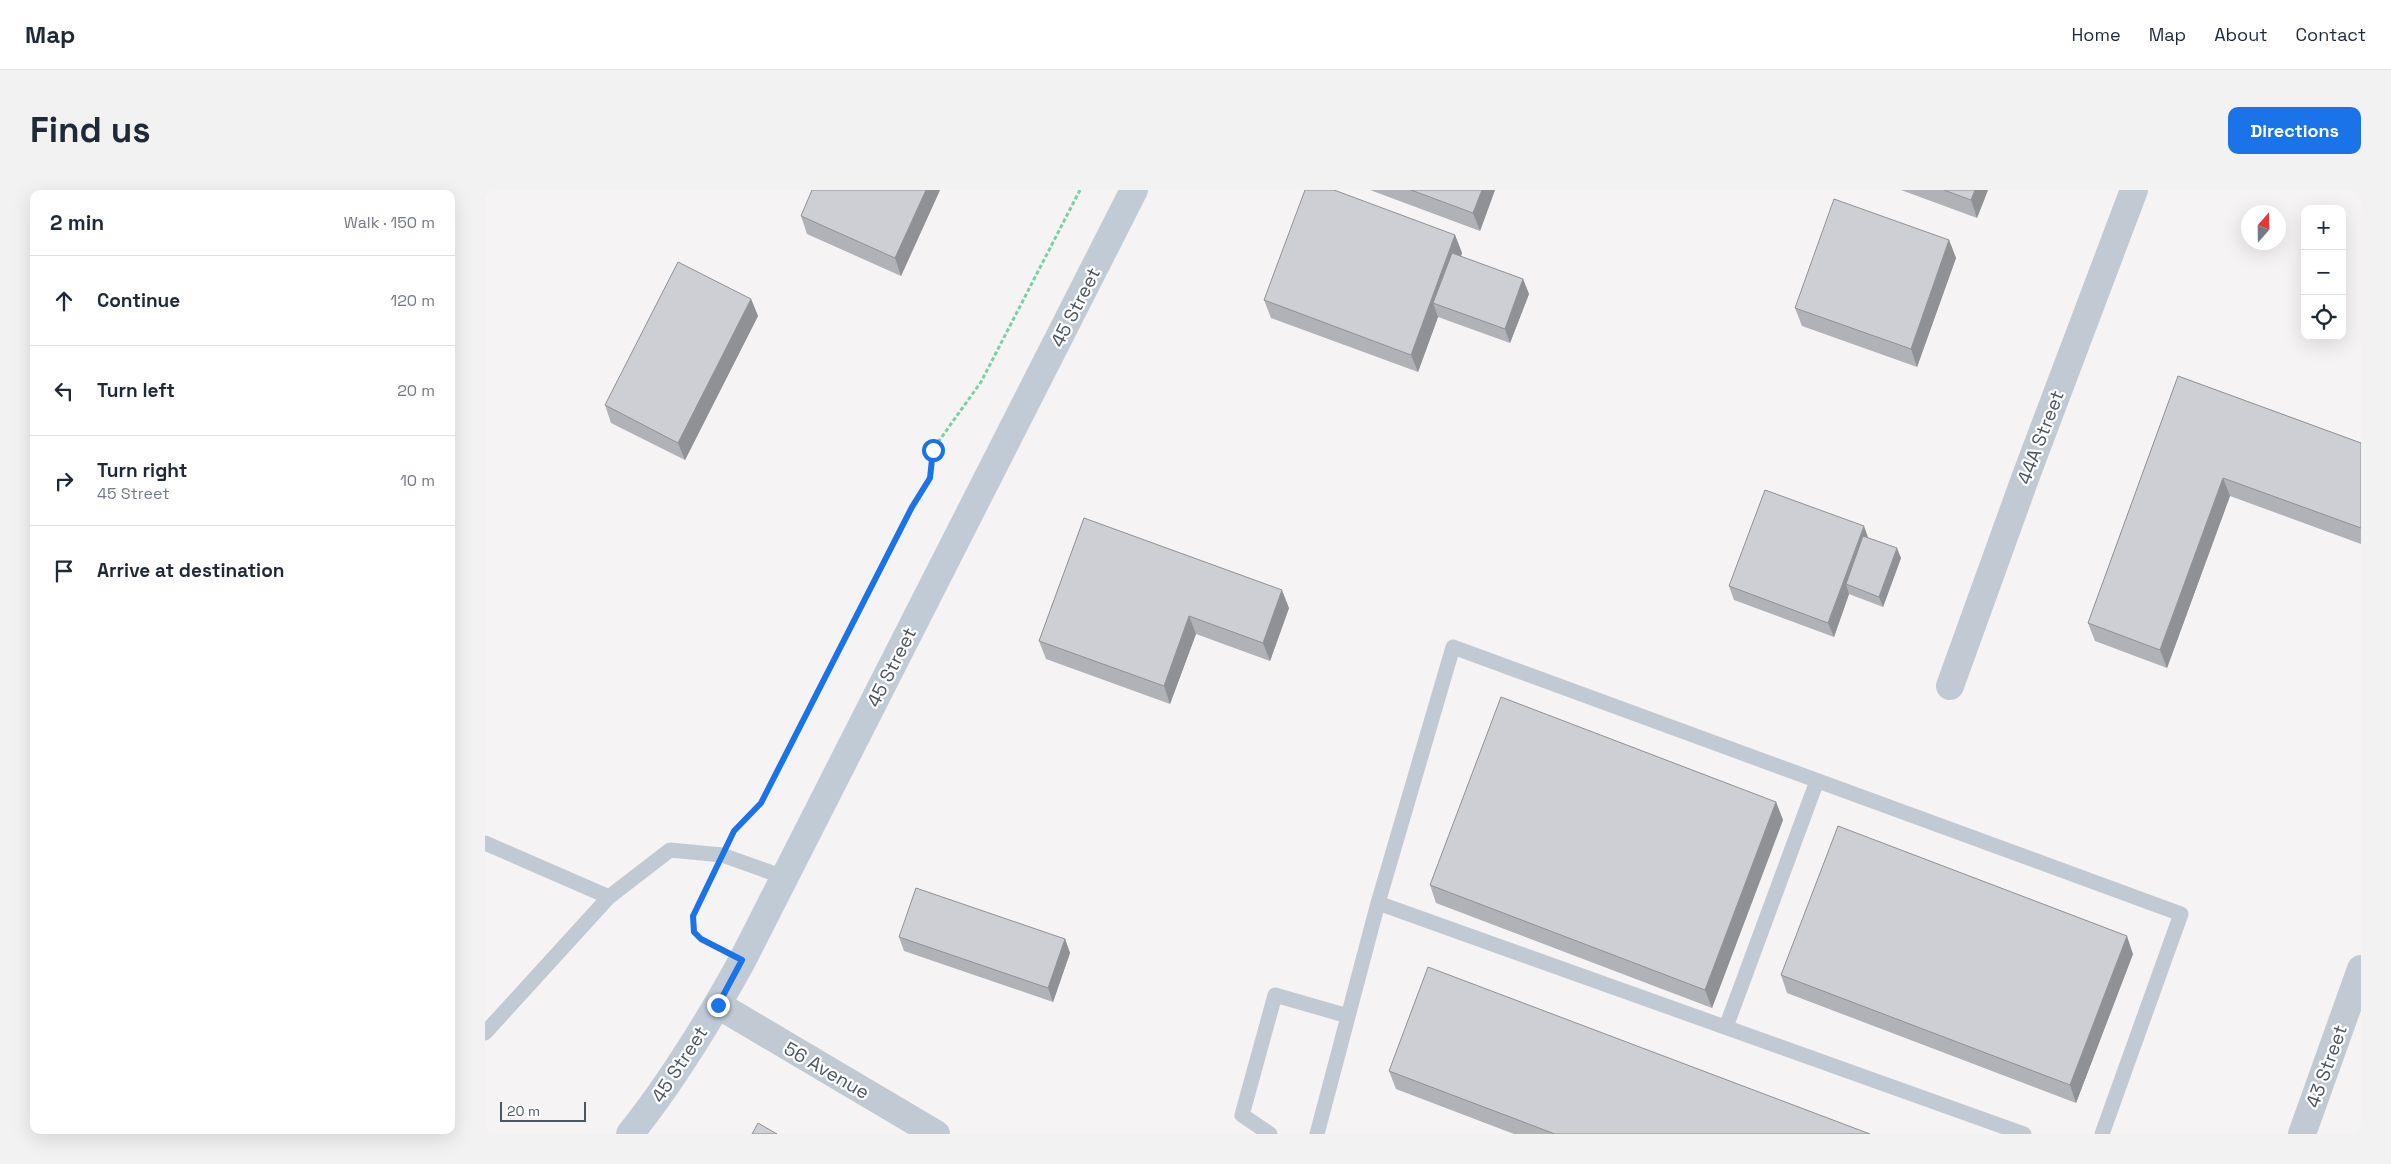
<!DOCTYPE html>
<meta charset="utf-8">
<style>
:root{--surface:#fff;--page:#f2f2f3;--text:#1f2937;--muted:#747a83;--line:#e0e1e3;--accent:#1a73e8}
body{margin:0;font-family:"Space Grotesk",sans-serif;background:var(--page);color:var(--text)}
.controls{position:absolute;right:15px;top:15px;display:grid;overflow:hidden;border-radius:10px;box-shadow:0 5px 20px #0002}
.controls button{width:45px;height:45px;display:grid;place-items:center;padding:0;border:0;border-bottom:1px solid var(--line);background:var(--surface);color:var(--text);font:25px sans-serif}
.compass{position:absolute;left:1756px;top:15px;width:45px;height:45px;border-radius:50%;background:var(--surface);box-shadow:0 5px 20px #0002;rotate:20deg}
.scale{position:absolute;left:15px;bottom:12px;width:86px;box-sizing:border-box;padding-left:5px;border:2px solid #4a5661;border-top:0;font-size:14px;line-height:18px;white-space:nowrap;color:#4a5661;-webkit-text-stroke:4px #fff;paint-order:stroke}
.stop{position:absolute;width:15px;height:15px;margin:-11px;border:4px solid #1a73e8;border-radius:50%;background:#fff}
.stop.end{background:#1a73e8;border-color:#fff;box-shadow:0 1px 5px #0008}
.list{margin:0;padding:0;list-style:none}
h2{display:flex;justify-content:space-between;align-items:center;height:65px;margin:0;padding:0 20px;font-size:21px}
h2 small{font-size:16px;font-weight:400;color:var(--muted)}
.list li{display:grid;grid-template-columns:32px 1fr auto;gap:15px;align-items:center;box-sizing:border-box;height:90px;padding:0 20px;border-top:1px solid var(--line)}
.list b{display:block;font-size:19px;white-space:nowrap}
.list p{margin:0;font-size:16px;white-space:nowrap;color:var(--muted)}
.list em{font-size:16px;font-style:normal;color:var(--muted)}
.icon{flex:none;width:28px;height:28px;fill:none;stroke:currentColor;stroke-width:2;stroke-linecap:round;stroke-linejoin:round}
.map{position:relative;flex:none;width:1876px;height:944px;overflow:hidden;border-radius:10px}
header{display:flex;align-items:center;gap:30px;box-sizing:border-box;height:70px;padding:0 25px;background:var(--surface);border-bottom:1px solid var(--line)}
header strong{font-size:24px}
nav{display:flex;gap:28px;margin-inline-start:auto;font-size:18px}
.intro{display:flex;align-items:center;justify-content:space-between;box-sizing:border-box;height:120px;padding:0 30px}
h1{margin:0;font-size:35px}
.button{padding:12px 22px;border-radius:10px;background:var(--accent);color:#fff;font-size:18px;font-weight:700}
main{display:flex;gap:30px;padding:0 30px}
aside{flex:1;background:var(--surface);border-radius:10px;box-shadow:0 5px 20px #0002}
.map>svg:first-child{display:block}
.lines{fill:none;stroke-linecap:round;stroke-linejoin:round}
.path{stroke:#7ad0a6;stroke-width:3;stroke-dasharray:4 2.5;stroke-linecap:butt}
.lane{stroke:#c1cad2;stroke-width:15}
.street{stroke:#c1cad2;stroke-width:28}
.secondary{stroke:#c1cbd6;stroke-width:28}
.wall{fill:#b0b2b7}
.shaded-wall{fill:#909195}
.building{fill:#cdcfd5;stroke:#909195}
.route{stroke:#1a73e8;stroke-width:6}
.labels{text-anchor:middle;stroke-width:4.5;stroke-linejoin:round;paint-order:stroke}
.street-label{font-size:19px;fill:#4a5661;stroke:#fff}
</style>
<header>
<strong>Map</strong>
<nav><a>Home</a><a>Map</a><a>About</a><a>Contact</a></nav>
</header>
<div class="intro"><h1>Find us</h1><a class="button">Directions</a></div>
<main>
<aside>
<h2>2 min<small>Walk · 150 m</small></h2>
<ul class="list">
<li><svg class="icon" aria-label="ahead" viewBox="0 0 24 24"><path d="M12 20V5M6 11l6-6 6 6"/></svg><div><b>Continue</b></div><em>120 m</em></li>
<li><svg class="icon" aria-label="left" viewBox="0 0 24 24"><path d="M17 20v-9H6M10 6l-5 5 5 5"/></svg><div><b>Turn left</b></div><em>20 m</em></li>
<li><svg class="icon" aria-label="right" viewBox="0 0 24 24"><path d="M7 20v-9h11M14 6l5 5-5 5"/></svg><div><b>Turn right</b><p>45 Street</p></div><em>10 m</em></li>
<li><svg class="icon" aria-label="arrive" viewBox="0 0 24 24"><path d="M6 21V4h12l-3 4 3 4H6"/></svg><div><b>Arrive at destination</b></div></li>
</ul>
</aside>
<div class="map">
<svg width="1876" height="944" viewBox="0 0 1876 944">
<rect width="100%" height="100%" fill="#f5f3f3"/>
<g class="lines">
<path class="path" d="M246,646c7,-14 21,-20 30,-33l151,-296 18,-29 2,-21 4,-12 45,-63 99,-192
M228,686c-6,12 -26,43 -19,56 4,8 16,12 23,15"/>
<path class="lane" d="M0,653l124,54 61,-47 52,5 62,22
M1241,837l91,-246
M0,843l124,-136
M785,944l-28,-19 33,-120 73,21
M832,944l61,-231
M1539,944l-646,-231 75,-256 728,267 -79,220"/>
<path class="street" d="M1465,496l77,-213 107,-283
M233,815l218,129
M1817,944l59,-165"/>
<path class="secondary" d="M145,944c43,-54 79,-113 112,-173l392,-771"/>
</g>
<path class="wall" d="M455,0l-39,86 -94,-42 -6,-18z
M885,0h125l-15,41z
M1416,0h87l-11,28z
M970,45l7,18 -1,4 62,22 6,15 -19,49 -72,-26 -20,55 -147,-54 -7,-18z
M1464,50l7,18 -39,109 -115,-41 -7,-18z
M266,109l7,17 -73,144 -74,-37 -6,-18z
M1693,186l183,67v101l-131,-48 -63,172 -72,-27 -7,-18z
M599,328l205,90 -19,53 -74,-27 -26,70 -124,-45 -7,-18z
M1383,348l33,20 -18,49 -34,-13 -15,43 -100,-37 -5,-14z
M1291,612l7,18 -71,188 -276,-105 -6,-18z
M414,747l166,2 5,14 -17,49 -149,-51z
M1648,764l-57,149 -289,-110 -6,-18z
M904,881l481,63h-356l-118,-45z"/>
<path class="shaded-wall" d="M441,0h14l-39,86 -6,-18z
M997,0h13l-15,41 -7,-18z
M1490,0h13l-11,28 -6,-18z
M970,45l7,18 -20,53 -9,-3 5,14 -20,55 -7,-17z
M1464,50l7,18 -39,109 -6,-18z
M1038,89l6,15 -19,49 -5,-14z
M266,109l7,17 -73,144 -7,-17z
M1738,288l7,18 -63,172 -7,-18z
M1379,336l5,14 -23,44 3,10 -15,43 -6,-14z
M1412,358l4,10 -18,49 -4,-10z
M797,400l7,18 -19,53 -7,-18z
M704,426l7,18 -26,70 -6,-18z
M1291,612l7,18 -71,188 -7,-18z
M1642,746l6,18 -57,149 -6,-18z
M580,749l5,14 -17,49 -5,-14z"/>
<path class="building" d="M327,0h114l-31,68 -94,-42z
M820,0h29l121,45 -44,120 -147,-55z
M926,0h71l-9,23z
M1459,0h31l-4,10z
M1349,9l115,41 -38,109 -116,-41z
M967,63l71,26 -18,50 -72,-26z
M193,72l73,37 -73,144 -73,-38z
M1693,186l183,67v85l-138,-50 -63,172 -72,-27z
M1280,300l99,36 -36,97 -99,-37z
M599,328l198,72 -19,53 -74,-27 -25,70 -125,-45z
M1378,346l34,12 -18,49 -33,-13z
M1016,507l275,105 -71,188 -275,-105z
M1353,636l289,110 -57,149 -289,-110z
M431,698l149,51 -17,49 -149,-51z
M943,777l442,167h-315l-166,-63z
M273,933l19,11h-25z"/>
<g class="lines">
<path class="route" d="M233,815l24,-45 -41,-21 -7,-7 -1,-16 41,-85 27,-28 151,-296 18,-29 3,-28"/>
</g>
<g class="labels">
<g class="street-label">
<text transform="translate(590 117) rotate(-63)" y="7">45 Street</text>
<text transform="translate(1555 247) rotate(-69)" y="7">44A Street</text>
<text transform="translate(406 477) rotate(-63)" y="7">45 Street</text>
<text transform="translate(194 874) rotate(-57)" y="7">45 Street</text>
<text transform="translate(1841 876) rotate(-70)" y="7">43 Street</text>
<text transform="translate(342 880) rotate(30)" y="7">56 Avenue</text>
</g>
</g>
</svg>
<div class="controls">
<button>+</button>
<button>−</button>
<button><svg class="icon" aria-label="locate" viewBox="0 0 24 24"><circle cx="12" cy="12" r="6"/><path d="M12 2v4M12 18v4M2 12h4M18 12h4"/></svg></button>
</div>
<svg class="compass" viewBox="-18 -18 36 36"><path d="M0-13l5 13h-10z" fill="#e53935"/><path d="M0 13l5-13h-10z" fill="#747a83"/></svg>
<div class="scale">20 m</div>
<div class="stop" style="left:448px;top:260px"></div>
<div class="stop end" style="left:233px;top:815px"></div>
</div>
</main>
